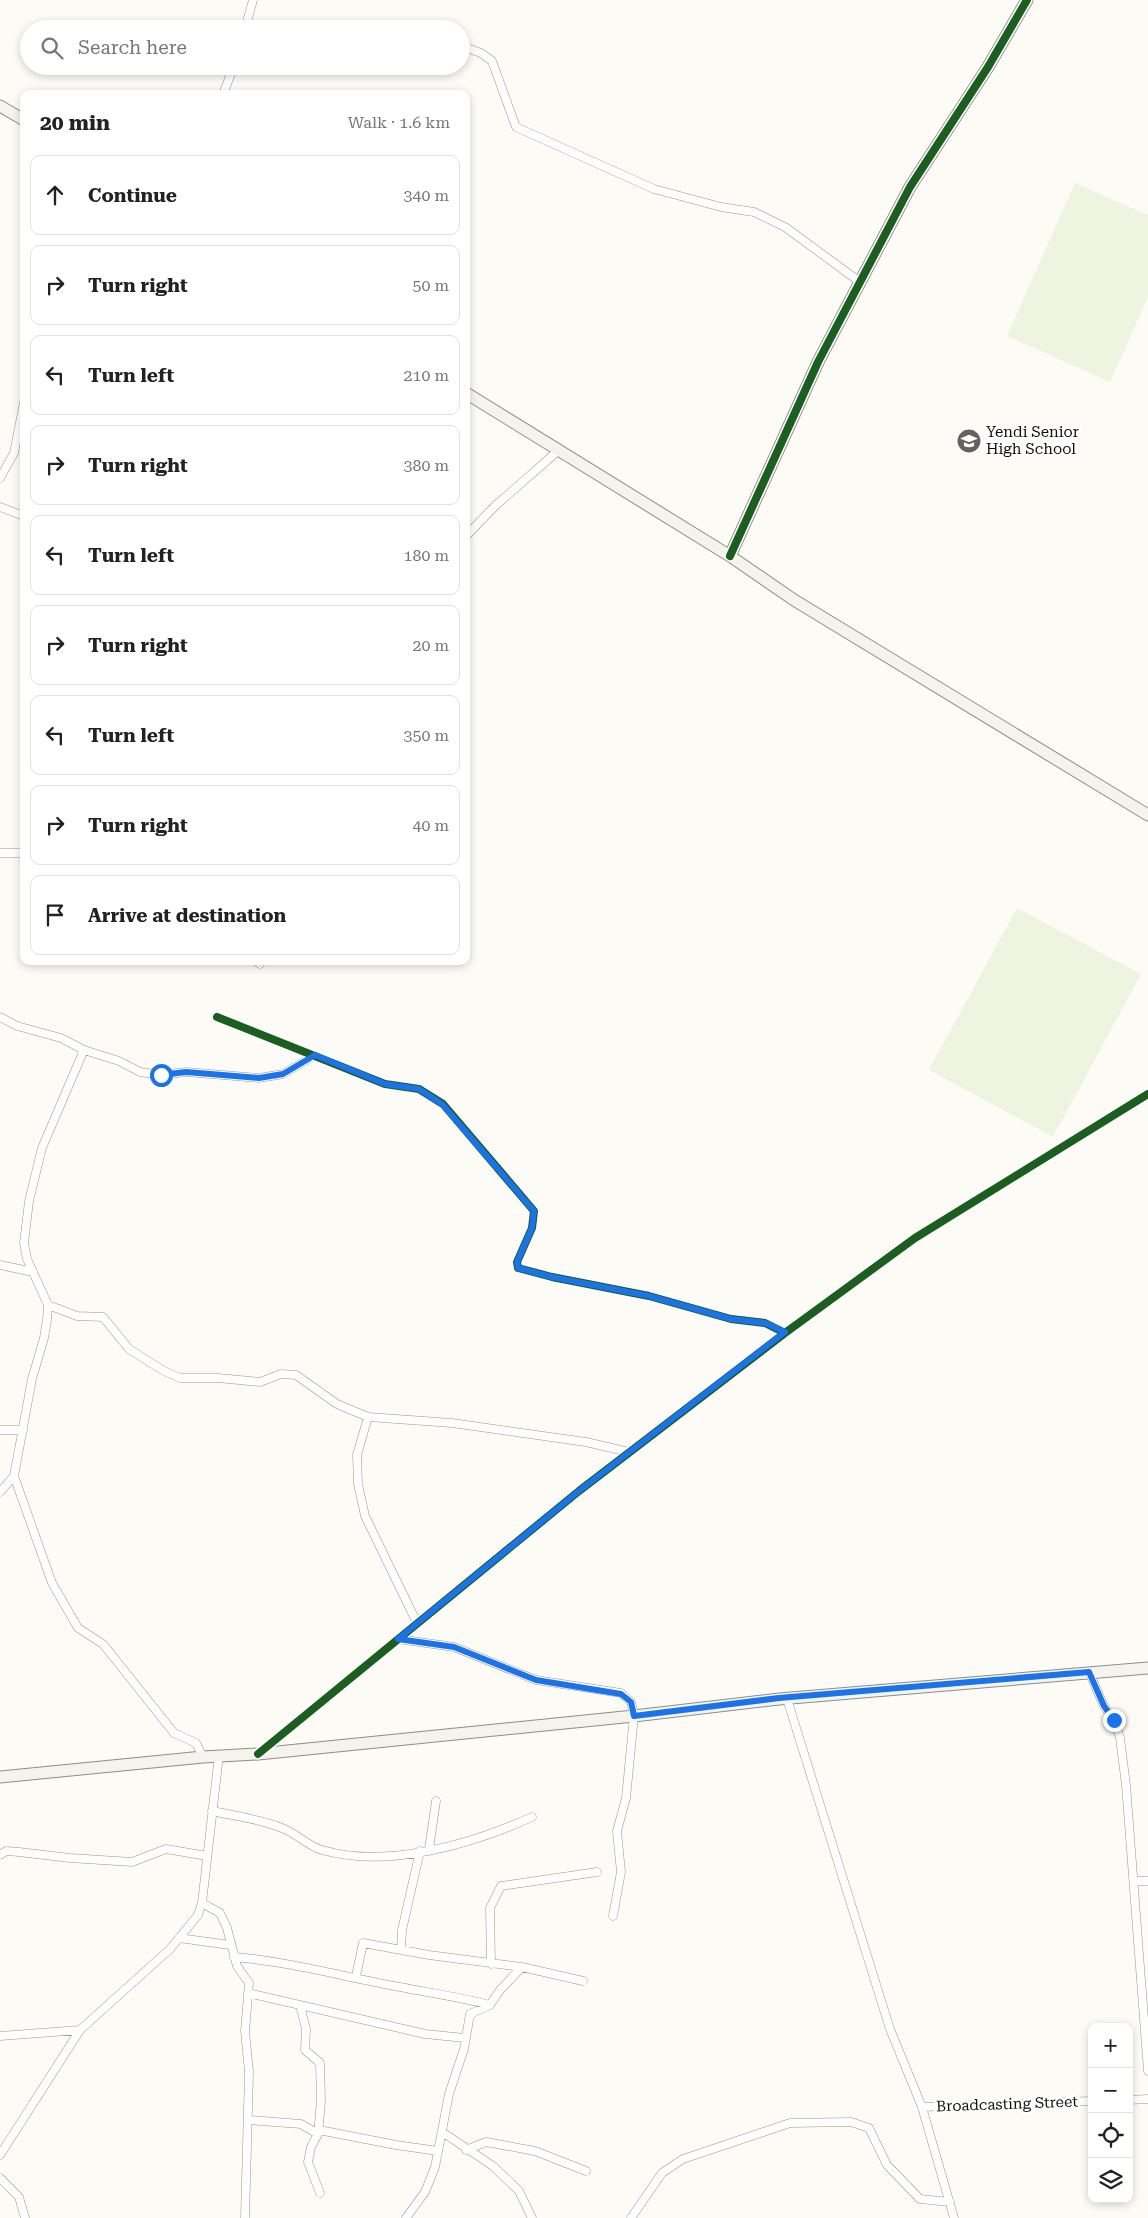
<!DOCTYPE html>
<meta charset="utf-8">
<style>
:root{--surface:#fff;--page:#f6f6f6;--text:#222;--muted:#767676;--line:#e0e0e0}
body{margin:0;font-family:"Roboto Serif",serif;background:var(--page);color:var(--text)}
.controls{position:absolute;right:15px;bottom:15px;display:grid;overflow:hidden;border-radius:10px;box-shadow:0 2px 8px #0003}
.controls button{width:45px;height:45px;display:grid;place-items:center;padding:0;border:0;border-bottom:1px solid var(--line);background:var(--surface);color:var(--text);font:25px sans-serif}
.stop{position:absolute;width:15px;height:15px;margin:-11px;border:4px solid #1a73e8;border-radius:50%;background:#fff}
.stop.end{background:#1a73e8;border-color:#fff;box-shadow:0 1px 5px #0008}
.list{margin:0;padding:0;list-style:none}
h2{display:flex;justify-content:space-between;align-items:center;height:65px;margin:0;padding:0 20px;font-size:21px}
h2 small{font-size:16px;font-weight:400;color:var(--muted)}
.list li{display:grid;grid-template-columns:32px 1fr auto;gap:15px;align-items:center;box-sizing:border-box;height:80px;margin:0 10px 10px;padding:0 10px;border:1px solid var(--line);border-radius:10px}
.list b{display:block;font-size:19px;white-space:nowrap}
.list em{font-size:16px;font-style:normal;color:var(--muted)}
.icon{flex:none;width:28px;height:28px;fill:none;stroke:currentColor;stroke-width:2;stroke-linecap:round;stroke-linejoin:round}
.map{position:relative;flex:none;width:1148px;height:2218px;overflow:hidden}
.search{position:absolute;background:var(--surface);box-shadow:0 2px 8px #0003;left:20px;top:20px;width:450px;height:55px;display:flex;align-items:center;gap:12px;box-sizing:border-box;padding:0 18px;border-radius:28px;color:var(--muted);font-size:19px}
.panel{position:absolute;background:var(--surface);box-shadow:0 2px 8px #0003;left:20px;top:90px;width:450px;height:875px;border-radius:10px}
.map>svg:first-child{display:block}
.pitch{fill:#eff4e1}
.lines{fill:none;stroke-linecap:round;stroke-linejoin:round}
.street-casing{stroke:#969694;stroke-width:9}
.secondary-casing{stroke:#8d8c8a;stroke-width:13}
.street{stroke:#fffefe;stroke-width:8}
.secondary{stroke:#f5f4ec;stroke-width:11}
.cycleway-casing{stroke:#fff;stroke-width:11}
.cycleway{stroke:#1b5e20;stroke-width:8}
.route{stroke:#1a73e8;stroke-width:6}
.labels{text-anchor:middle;stroke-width:5;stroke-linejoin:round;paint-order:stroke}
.poi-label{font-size:15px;fill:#101010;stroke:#fff;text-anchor:start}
.street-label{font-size:15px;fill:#101010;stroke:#fff}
</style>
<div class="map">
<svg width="1148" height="2218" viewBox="0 0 1148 2218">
<rect width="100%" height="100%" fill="#fcfbf6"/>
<path class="pitch" d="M1075,183l73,32v82l-38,85 -103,-46z
M1017,908l124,66 -88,163 -124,-67z"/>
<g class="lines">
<defs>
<path id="street" d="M245,29l8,-29
M461,46l20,7 11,8 24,66 138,62 67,18 33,5 31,15 75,55
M223,94l11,-28
M0,478l14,-25 10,-51
M0,507l24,9
M466,536l29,-30 64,-56
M0,853h24
M255,961l5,3
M0,1017l17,9 44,12 23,12 35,11 21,11 21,3 25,-3 73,6 24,-4 32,-19
M217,1017l168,67 34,5 24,15 91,107 -2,17 -15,34 1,6 34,9 97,19 82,23 34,4 20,10
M0,1265l33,7
M48,1305l29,11 26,1 26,32 35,22 16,7h38l42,4 21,-8 15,1 41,29 31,13 84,6 134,19 43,10
M368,1417l-11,38 1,29 7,32 52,107
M0,1430h23
M14,1476l38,107 26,45 25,16 71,89 22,10 7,14
M0,1492l14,-16 18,-97 12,-41 3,-18 1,-15 -21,-46 -3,-16 5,-42 13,-53 42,-98
M398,1639l56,8 82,33 85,13 10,9 3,14 -8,82 -9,33 4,41 -8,44
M1089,1672l15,34 10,14 6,18 6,47 22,286
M787,1699l103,330 32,78 32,111
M259,1753l320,-262 206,-158 130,-95 233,-144
M212,1811c23,5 49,8 70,17 14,5 26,18 40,22 66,19 150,-6 210,-33
M429,1849l7,-48
M0,1855l6,-4 13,1 51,6 62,4 34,-13 41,7
M1134,1881h14
M202,1903l18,10 7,15 10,38 12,17 -4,48 4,41 -4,146
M179,1938l51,7
M401,1950l1,-20 18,-79
M234,1957c58,5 110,20 166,30 30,6 60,10 90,18
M491,1964l-1,-56 11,-22 96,-14
M356,1976l7,-33 66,12 93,12 61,14
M248,1993l177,41 40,4
M300,2005l6,24 -1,21 15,13 1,38 -3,33 -7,13 -3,15 12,31
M0,2036l80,-6
M1129,2100l19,-1
M922,2107l170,-6
M249,2120l52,4 17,10
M319,2130l77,15 42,6
M442,2132l51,34 26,25 13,27
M466,2150l20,-8 49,9 51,20
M0,2155l80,-125 90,-81 28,-34 4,-12 17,-148
M0,2178l19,19 6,21
M406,2218l19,-26 10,-25 14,-73 15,-45 6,-35 20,-9 10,-15 22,-23
M631,2218l31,-45 21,-14 107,-36 61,-1 18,6 18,37 33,34 30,3"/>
<path id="secondary" d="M0,106l24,14
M466,393l264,163 64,44 354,215
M730,556l88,-194 92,-175 78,-120 39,-67
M0,1777l203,-20 55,-3 376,-38 145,-17 369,-31"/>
</defs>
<use href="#street" class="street-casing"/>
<use href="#secondary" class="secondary-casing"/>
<use href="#street" class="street"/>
<use href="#secondary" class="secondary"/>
<defs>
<path id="cycleway" d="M730,556l88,-194 92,-175 78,-120 39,-67
M217,1017l168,67 34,5 24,15 91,107 -2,17 -15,34 1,6 34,9 97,19 82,23 34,4 20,10
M258,1754l321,-263 206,-158 130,-95 233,-144"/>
</defs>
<use href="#cycleway" class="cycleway-casing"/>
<use href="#cycleway" class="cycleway"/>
</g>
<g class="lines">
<path class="route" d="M161,1075l25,-3 73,6 24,-4 32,-19 70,29 34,5 23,15 92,107 -2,17 -15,34 1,6 34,9 97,19 82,23 34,4 20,9 -206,159 -181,148 56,8 82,33 85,14 10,8 3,14 145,-18 310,-26 15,34 10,14"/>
</g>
<defs>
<symbol id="school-disc" viewBox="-11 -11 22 22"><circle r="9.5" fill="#636260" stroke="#fff"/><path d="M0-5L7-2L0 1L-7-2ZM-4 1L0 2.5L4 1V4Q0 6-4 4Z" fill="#fff"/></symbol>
</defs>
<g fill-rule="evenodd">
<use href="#school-disc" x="955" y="427" width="28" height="28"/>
</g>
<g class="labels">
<g class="poi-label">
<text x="986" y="437">Yendi Senior<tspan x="986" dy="17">High School</tspan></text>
</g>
<g class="street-label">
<text transform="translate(1007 2104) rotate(-2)" y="5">Broadcasting Street</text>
</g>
</g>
</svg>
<div class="controls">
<button>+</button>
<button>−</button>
<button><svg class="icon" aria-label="locate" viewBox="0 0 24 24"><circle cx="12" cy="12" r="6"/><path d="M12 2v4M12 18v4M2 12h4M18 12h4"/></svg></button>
<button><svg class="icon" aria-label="layers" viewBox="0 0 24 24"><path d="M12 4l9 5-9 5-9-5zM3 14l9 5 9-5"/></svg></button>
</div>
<div class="stop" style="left:161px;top:1075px"></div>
<div class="stop end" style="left:1114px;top:1720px"></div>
<div class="search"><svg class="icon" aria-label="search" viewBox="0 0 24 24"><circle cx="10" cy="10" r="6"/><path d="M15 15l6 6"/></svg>Search here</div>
<section class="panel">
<h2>20 min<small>Walk · 1.6 km</small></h2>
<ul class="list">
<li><svg class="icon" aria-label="ahead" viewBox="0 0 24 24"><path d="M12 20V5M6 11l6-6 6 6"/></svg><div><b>Continue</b></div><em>340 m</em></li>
<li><svg class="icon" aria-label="right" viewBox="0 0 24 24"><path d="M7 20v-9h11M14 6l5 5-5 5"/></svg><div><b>Turn right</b></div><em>50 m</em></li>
<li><svg class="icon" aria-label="left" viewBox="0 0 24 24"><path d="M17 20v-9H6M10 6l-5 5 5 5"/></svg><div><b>Turn left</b></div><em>210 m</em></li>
<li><svg class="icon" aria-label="right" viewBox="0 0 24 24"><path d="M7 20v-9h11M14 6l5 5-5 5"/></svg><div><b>Turn right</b></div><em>380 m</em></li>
<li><svg class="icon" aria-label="left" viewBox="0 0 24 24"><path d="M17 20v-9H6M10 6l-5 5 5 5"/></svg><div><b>Turn left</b></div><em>180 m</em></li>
<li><svg class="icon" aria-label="right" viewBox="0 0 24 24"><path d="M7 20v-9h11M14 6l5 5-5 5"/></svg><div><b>Turn right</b></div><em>20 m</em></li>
<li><svg class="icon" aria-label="left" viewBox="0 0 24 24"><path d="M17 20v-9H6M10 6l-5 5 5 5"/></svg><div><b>Turn left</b></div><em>350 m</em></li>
<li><svg class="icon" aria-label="right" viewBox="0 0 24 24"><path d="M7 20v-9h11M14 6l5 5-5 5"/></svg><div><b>Turn right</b></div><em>40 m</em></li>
<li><svg class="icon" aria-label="arrive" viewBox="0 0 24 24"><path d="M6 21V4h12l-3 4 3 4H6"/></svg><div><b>Arrive at destination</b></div></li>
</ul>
</section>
</div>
